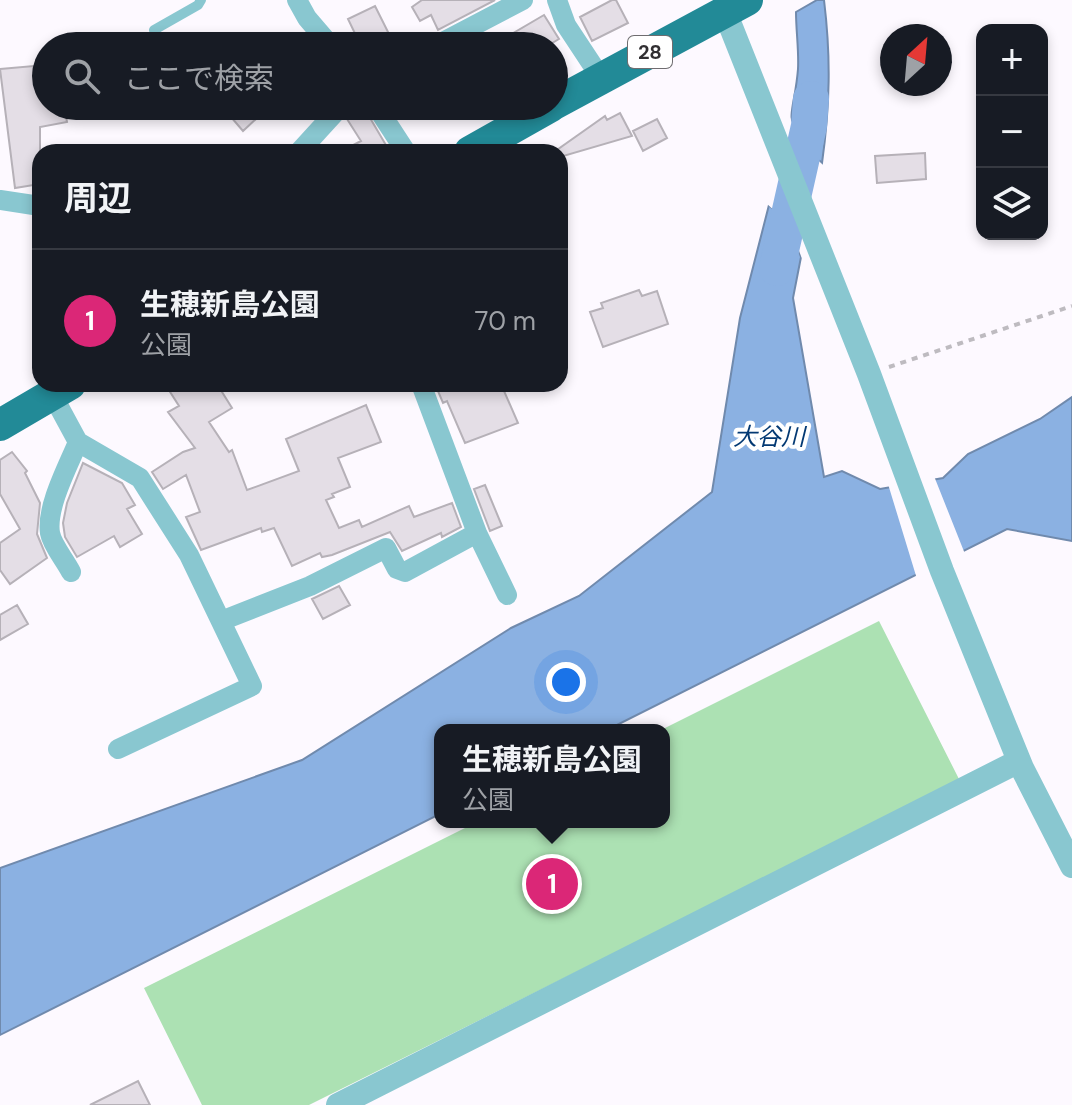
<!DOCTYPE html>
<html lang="ja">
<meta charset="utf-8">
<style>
:root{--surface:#171b24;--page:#20242c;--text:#f1f3f6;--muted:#9ea1a6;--line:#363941;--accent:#db2777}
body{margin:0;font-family:"DM Sans","Noto Sans JP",sans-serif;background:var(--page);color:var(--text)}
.controls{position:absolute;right:24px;top:24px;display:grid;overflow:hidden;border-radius:16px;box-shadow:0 4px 12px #0003}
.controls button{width:72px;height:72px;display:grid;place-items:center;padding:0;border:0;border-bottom:2px solid var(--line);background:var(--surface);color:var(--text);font:40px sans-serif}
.compass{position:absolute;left:880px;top:24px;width:72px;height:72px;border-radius:50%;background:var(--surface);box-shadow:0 4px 12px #0003;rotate:26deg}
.you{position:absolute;left:566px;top:682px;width:28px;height:28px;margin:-20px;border:6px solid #fff;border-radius:50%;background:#1a73e8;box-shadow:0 0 0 12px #1a73e833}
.badge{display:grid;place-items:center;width:52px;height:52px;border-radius:50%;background:var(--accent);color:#fff;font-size:26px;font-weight:700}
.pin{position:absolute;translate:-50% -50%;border:4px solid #fff;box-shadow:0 2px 8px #0006}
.popup{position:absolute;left:434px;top:724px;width:236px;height:104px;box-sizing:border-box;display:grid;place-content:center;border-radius:16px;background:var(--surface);filter:drop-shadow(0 2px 6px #0005);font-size:26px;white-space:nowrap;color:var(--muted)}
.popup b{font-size:30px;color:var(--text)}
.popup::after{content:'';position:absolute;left:50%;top:100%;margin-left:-16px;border:16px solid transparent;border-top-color:var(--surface)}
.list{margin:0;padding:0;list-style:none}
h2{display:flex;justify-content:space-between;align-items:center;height:104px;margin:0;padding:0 32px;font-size:34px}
h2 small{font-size:26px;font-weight:400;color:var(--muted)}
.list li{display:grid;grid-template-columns:52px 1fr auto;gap:24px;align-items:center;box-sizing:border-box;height:144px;padding:0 32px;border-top:2px solid var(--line)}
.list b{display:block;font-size:30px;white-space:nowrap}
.list p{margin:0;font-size:26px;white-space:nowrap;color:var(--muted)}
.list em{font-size:26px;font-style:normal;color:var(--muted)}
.icon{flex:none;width:44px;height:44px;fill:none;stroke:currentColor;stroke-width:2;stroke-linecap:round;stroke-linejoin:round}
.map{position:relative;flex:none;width:1072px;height:1105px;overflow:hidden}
.search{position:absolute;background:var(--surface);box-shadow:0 4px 12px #0003;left:32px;top:32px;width:536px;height:88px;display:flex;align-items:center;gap:20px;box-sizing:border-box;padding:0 28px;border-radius:44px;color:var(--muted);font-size:30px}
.panel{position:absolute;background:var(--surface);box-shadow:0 4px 12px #0003;left:32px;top:144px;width:536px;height:248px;border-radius:24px}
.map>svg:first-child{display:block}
.green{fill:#ace1b3}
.water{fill:#8bb1e2;stroke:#708aad;stroke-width:2}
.pier{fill:#fdf9ff}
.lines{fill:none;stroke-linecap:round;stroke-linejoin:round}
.river{stroke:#8bb1e2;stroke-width:36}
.building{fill:#e4dee6;stroke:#b6b1b8;stroke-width:2}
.path{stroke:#bebbc0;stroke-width:4;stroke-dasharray:6 6;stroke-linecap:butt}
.service{stroke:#89c7d0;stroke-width:10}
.minor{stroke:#89c7d0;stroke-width:20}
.tertiary{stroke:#89c7d0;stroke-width:24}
.trunk{stroke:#228a97;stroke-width:32}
.labels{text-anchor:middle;stroke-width:8;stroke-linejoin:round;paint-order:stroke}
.shield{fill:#fff;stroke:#6f6d70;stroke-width:2}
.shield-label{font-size:20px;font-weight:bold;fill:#312f32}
.water-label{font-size:24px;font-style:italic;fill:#033973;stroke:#fff}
</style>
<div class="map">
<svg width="1072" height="1105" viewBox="0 0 1072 1105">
<rect width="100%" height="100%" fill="#fdf9ff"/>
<path class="green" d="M879,621l81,160 -651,324h-107l-58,-117 333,-166h187v-92h-3z"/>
<path class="water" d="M817,0h7c7,57 6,106 -2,163 -45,-41 -28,-43 -24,-94 1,-19 -2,-38 -2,-57z
M769,205l20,19 12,33 -8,41 31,179 18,-6 38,18 63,-11 25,-24 72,-35 32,-22v144l-65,-12 -400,201h-167v84l-440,221v-167l302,-108 209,-132 68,-32 133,-104 28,-174z"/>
<path class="pier" d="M788,112l11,30 25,24h-4l-24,-22 -9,-26z
M771,202l22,20 12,34 -1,8 -15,-40 -23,-21z
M934,476l31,78 -48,25 -29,-95z"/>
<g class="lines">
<path class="river" d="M777,268l32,-142 2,-27"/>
</g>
<path class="building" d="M422,0h73l-57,30 -7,-15 -11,6 -8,-14z
M612,0h4l12,23 -36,18 -12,-24z
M375,6l20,40h-34l-13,-27z
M544,15l15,24 -12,7h-56z
M45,65l1,41h18l3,16 -27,5v57l-25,4 -15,-119z
M242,106h28l-27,25 -12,-14z
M354,106h9l27,46h-50l21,-11 -14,-22z
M620,113l12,23 -72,21v-5h-6l51,-36 2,4z
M657,119l10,19 -24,13 -10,-20z
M925,153l1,26 -49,4 -2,-27z
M639,290l3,6 15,-5 11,33 -65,23 -13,-35 13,-4 -2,-5z
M165,384h52l15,24 -23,14 20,30 3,-2 15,40 52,-19 -13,-32 80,-34 15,37 -43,16 12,29 -18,7 2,3 -8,3 13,28 20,-8 3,7 47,-21 5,11 38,-14 9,24 -19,10 -1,-4 -39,18 -12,-19 -58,23 -10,2 -2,-4 -28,13 -18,-38 -12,4 -1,-4 -60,22 -15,-33 14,-5 -14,-37 -23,14 -11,-17 31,-20 12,-4 -27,-36 11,-6z
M435,384h66l17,39 -53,20 -18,-42 -4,2z
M12,452l15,19 -2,2 15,30 -3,31 10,24 -37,26 -10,-14v-27l20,-14 -20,-35v-34z
M83,463l39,20 13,22 -8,4 15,25 -22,13 -6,-11 -37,21 -12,-20 -2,-14 4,-20z
M485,485l17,41 -12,5 -16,-42z
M339,586l11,19 -27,14 -11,-20z
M17,605l11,19 -28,16v-25z
M138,1081l12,24h-60z"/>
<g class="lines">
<path class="path" d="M889,367l183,-61"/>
<path class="service" d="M154,30l44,-25 3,-5"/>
<path class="minor" d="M297,0l10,18 24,28
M557,0l9,25 35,53
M435,46l88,-46
M376,106l30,46
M299,152l42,-46
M0,200l40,6
M52,394l26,48 62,36 49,77 63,131 -134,63
M477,533l30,62
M71,572c-6,-12 -19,-27 -21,-39 -4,-26 18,-67 28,-91
M221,621l89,-35 76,-38 11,21 8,3 72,-39 -56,-149"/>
<path class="tertiary" d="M725,12l144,362 73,197 58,143 22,54 50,98
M338,1105l681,-344"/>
<path class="trunk" d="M554,104l193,-104
M470,152l81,-46
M0,425l70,-41"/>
</g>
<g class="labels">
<rect class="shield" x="628" y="36" width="44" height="32" rx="6"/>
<g class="shield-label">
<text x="650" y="59">28</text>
</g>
<g class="water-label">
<text x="769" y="445">大谷川</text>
</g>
</g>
</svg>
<div class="controls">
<button>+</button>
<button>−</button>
<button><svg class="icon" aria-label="layers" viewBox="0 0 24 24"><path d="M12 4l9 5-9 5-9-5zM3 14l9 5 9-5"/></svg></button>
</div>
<svg class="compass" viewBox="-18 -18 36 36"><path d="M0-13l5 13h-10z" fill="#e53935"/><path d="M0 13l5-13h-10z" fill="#9ea1a6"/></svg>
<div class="you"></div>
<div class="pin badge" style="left:552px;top:884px">1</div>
<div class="popup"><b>生穂新島公園</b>公園</div>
<div class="search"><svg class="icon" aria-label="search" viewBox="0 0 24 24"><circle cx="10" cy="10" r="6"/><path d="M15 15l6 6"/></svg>ここで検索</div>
<section class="panel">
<h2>周辺<small></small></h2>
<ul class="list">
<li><span class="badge">1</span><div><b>生穂新島公園</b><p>公園</p></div><em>70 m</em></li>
</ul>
</section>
</div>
